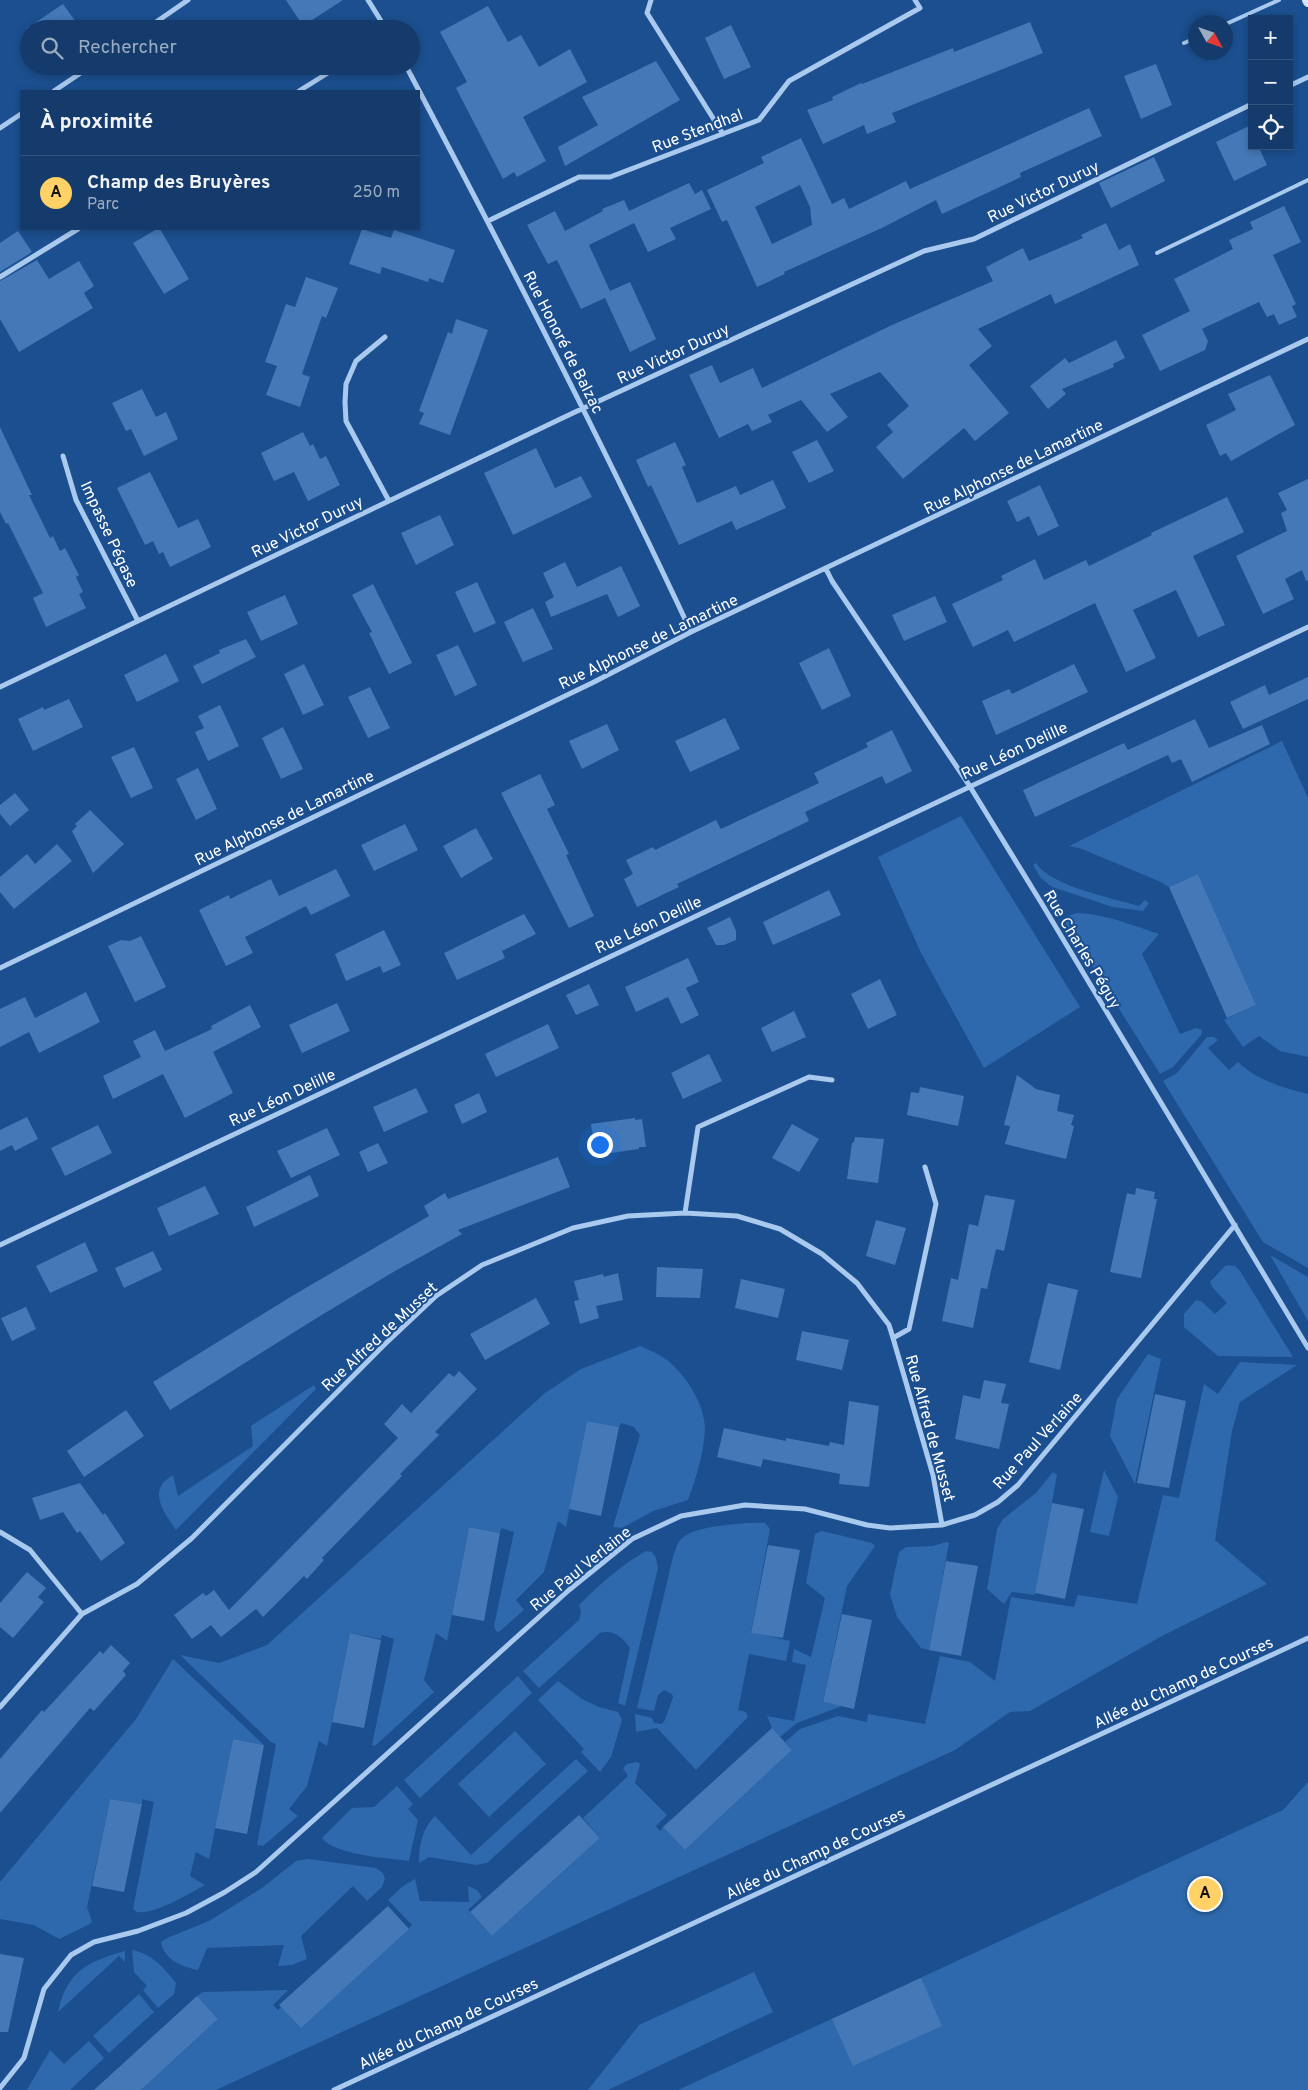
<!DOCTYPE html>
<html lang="fr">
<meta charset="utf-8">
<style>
:root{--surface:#143b6b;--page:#214673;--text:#f1f3f6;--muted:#9dadc1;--line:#33557e;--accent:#ffd166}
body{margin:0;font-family:Overpass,sans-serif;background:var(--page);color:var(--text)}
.controls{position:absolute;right:15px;top:15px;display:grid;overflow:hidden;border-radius:0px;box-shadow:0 2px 8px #0003}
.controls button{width:45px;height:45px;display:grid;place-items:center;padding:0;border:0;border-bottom:1px solid var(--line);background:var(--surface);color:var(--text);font:25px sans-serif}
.compass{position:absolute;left:1188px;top:15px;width:45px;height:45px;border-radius:50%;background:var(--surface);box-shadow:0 2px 8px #0003;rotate:130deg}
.you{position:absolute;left:599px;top:1144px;width:18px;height:18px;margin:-12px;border:4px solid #fff;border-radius:50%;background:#1a73e8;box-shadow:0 0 0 8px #1a73e833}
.badge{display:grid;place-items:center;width:32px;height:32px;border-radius:50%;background:var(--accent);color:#111;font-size:16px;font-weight:700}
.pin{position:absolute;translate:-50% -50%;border:2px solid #fff;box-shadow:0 1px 5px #0006}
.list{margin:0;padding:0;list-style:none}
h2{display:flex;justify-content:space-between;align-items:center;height:65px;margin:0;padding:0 20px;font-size:21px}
h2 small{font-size:16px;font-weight:400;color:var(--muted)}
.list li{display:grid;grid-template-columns:32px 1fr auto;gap:15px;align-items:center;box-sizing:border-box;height:75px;padding:0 20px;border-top:1px solid var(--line)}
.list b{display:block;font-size:19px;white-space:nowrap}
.list p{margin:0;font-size:16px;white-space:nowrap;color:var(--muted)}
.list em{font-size:16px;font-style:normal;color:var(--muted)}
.icon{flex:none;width:28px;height:28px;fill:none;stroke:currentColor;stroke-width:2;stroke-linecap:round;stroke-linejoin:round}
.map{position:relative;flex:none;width:1308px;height:2090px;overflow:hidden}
.search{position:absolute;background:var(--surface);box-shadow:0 2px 8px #0003;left:20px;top:20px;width:400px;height:55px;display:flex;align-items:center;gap:12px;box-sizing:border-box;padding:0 18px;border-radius:28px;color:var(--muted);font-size:19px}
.panel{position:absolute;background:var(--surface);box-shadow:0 2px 8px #0003;left:20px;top:90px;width:400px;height:140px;border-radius:0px}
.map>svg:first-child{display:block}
.green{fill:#2e69ad}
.building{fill:#4478b7;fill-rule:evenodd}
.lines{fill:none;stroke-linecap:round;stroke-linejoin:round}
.lane{stroke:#a9c9ee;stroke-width:4}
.street{stroke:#a9c9ee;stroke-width:5}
.secondary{stroke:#d6e6fa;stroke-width:10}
.labels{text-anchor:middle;stroke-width:4;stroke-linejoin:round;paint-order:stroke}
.street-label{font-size:16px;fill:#fff;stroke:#1b4f8f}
</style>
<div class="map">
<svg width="1308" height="2090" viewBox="0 0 1308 2090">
<rect width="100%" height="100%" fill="#1b4f8f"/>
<path class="green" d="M1282,741l26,57v259l-28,-6 -21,-15 -16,11 -19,-27 32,-15 -58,-131 -29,13 -8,-5 -79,-33 -13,-3z
M961,816l119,191 -96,61 -63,-115 -43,-96z
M1036,863c14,23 76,35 103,43l6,-6 4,3 -6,8 -30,-4 -61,-20 -12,-10 -7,-12z
M1077,913c29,1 55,12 82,21l-17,20 38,80 16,-6 6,2 -1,5 -28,32 -13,7 -94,-150v-5l4,-4z
M1207,1037h7l4,3 -10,8 21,22 9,-8c20,19 44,25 70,32v174l-45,-26 -100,-161 14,-8z
M1270,1255l38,22v44z
M1229,1265l6,1 5,5 53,86 -75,-1 -34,-29v-13l12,-14 5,1 14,13 12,-11 -14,-15 -3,-6 15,-16z
M640,1346c9,4 19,8 27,14 19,15 38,45 38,69 -1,24 -9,49 -17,71l-35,11 -31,17 -9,-1 27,-92 -6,-8 -13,-4 -2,4 -32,-6 -21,106 -8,-6 -14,51 -28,28 8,10 -25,22 -3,-1 -2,-5 20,-94 -13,-4 -1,5 -31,-6 -22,114 -11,-8 -12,47 10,12 -59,54 -3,-1 22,-106 -12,-4 -1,4 -31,-6 -23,113 -8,-5 -12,45 -18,23 9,7 -35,30 -6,-1 19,-101 -5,-2 -91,-87 39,8 48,-18 278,-252 36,-24z
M1148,1354l13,5 -26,125 -25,-48 7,-37z
M1240,1362l57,3 -57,37 -8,29 -17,109 52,44 -105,52 -132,75 -20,1 -55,38 -739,340h-75l77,-71 -21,-23 6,-4 85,-2 -15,15 5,5 3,-3 20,20 111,-102 -24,-25 15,-14 12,-7 5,22 49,1 -1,-16 9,4 5,7 -14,13 24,26 108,-98 -17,-20 45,-42 -5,-8 4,-4 10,-2 3,2 -5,19 32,32 -11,11 4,5 3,-4 22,23 107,-100 -7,-8 15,-13 38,-13 29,6 1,-8 57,10 15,-68 30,6 25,19 16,-84 63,10 4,-12 59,9 26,-109 16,3 25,-114 14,10z
M314,1385l2,4 -140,141c-12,-18 -30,-40 -3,-55l5,21 75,-50 -2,-20z
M1104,1470l14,27 -9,39 -19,-4z
M1053,1472l4,3 -22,120 -23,-3 -8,12 -17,-15 10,-60 6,-10 33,-26z
M747,1523h18l5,6 -19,103 39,9 -4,20 -37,-7 -11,56 8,2 2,5 -52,53 -39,-42 -21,4 -1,-18 17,4 2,5 8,1 3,-4 8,-23 -1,-3 -8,-4 -6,5 -4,16 -17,-3 36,-151c2,-5 3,-11 6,-15 10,-16 51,-17 68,-19z
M822,1531l50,12 3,3 -28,40 -24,116 19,4 -45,17 -17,14 -8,-9 -5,-12 27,5 12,-56 -14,-3 2,-13 17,8 14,-59 -19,-15 9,-49z
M946,1542l3,1 -20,107 -8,-2 -24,-31 -7,-23 9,-42 7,-5 27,-1z
M646,1551l6,1 4,6 2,10 -33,138 -7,-3 12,-55c-8,-11 -16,-19 -30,-15l-61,55 -16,-17 56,-51 2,-9 -2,-6c21,-21 41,-39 67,-54z
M173,1659l91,86 -31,-6 -24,120 -13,-7 -6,24 15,9c-16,9 -51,30 -68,27l-4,-3 21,-107 -12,-3v5l-32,-5 -23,108 5,14 -2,3 -31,15 -25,-14 -34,-6v-37l136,-163z
M518,1676l14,17 -112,105 -16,-18z
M558,1681l24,18 17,8 19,5 4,8 -11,37 -11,15 -19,-20 3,-3 -46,-49z
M515,1731l31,33 -57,53 -31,-33z
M576,1759l12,12 -101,92 -11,2 -47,-8 -10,6c0,-18 3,-34 16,-47l36,39z
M1308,1782v308h-630l605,-280z
M397,1786l16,18 -5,5 10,11 -9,41c-21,-3 -75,-6 -87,-23l30,-30 22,-1z
M308,1859l68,9 7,5 2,6 -3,8 -15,14 -14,-15 -52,50 6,23 -15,6 -14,1 6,-21 -77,3 -9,22c-15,-3 -34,-10 -37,-28l6,-4 42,-17 53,-33 34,-27z
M132,1950c21,4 32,18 44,33l-2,11 -16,14 -15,-18 4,-4 -13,-14z
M125,1951v11l-6,-6 -61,56c9,-41 29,-50 67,-61z
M754,1972l19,40 -165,78h-20l51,-65z
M139,1994l15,18 -45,41 -16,-17z
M89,2041l15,17 -34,32h-43l23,-40 14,14z"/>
<path class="building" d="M286,0h57l-40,26z
M63,4l18,25h-55z
M488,6l20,36 13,-7 18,32 31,-18 17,33 -64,35 23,44 -29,16 -3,-5 -11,7 -47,-91 11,-6 -27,-50z
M1030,22l13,31 -151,60 4,9 -29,12 -3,-9 -41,19 -16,-34 26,-10 -1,-3 29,-14 1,1 91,-36 1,4z
M731,25l20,42 -27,12 -19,-41z
M656,61l24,39 -115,66 -7,-19 40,-22 -16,-28z
M1156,64l16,41 -31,14 -17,-43z
M1089,108l13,28 -82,37 1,4 -79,37 -6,-14 -52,27 -100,45 1,2 -28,13 -30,-67 -5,2 -15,-32 57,-27 -3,-6 40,-19 31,66 12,-6 5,11 57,-28 4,8zM800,185l10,22 2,18 -40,19 -17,-37z
M1249,126l3,7v13h6l9,19 -33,16 -18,-39z
M1154,157l11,24 -54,27 -12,-25z
M689,183l6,11 7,-4 9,19 -41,19 6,11 -28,13 -14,-29 -45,22 21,46 20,-9 26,57 -26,13 -25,-54 -24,11 -24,-49 -9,4 -21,-39 28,-14 10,20 38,-20 -1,-2 22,-9 5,11z
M1284,206l17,36 -28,13 23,49 -4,2 5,11 -18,8 -5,-11 -7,3 -8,-15 -57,27 6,12 -3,9 -45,21 -18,-36 48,-24 -16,-32 59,-30 -4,-9 24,-11 -3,-7z
M1106,223l13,27 11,-6 9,21 -84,39 -4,-10 -73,35 14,17 -23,19 40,48 -34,28 -11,-13 -61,51 -27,-32 17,-15 -6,-7 22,-19 -29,-34 -50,22 18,23 -21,15 -26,-32 -33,15 4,7 -20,9 -4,-7 -29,14 -30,-63 23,-10 8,18 33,-15 9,20 130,-63 101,-44 -7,-14 37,-19 6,13 54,-23 -2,-3z
M157,229h3l29,50 -25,15 -31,-51z
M362,229l29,9 3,-8 61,20 -12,33 -14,-5 -1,4 -46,-15 -2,7 -31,-10z
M18,231l14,21 -32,20v-29z
M37,260l12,19 30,-18 15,25 -10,7 9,15 -74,44 -19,-33v-38z
M306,277l32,11 -12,30 -4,-2 -20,58 8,3 -10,30 -34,-12 11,-29 -12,-4 21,-58 9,3z
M456,319l32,11 -38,105 -31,-11 5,-11 -5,-2 29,-79 4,2z
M1116,340l9,18 -12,6 1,3 -52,22 4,5 -18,15 -18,-23 35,-28 4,5z
M1270,375l25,50 -64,36 -5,-8 -6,3 -14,-31 30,-15 -8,-16z
M142,389l14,28 10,-5 12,27 -34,17 -13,-27 -5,2 -14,-28z
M0,427l32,68h-3l21,43 3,-2 7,15 5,-3 14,27 -3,2 7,15 -4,2 7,14 -40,19 -13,-29 10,-5 -35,-70 -2,1 -6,-12z
M303,432l7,14 3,-2 7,15 6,-3 14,29 -32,16 -14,-29 -20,9 -13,-28z
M817,440l17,31 -25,12 -17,-31z
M675,442l11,23 -4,2 15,36 39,-17 4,9 33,-15 13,28 -50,22 -4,-9 -53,24 -28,-60 -3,2 -12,-27z
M536,448l19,40 26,-12 11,21 -79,38 -29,-62z
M150,472l28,56 20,-9 13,28 -41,20 -7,-15 -4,2 -6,-13 -8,4 -28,-57z
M1308,479v101l-2,1 -4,-11 -17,9 9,20 -31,15 -27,-58 51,-25 -6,-18 6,-3 -9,-17z
M1040,485l19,41 -21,10 -9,-20 -12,6 -10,-21z
M1227,497l17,35 -51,24 32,69 -27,12 -22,-47 -43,20 23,48 -30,14 -31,-69 -81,39 -6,-12 -35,17 -21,-43 51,-24 -2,-4 34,-17 9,21 42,-20 3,6 63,-31 -1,-2z
M440,515l14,30 -38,20 -15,-32z
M565,562l12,25 44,-21 19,40 -22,11 -11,-23 -56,23 -6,-15 9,-5 -11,-24z
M477,582l19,41 -22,10 -19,-41z
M373,584l39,79 -23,11 -20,-41 3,-1 -20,-37z
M285,595l13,29 -37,17 -14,-29z
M935,596l12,26 -43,19 -12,-26z
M533,608l20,41 -30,13 -19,-40z
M246,639l10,18 -54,27 -9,-18 27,-13 -1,-3z
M458,645l19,40 -22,11 -19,-41z
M829,648l22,48 -29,14 -23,-47z
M166,654l13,27 -42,21 -13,-27z
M304,664l20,41 -21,10 -19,-41z
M1074,664l14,28 -92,43 -14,-34 27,-12 3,5z
M1308,677v22l-65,30 -13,-27 35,-17 4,10z
M370,687l20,41 -22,10 -20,-41z
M69,699l14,28 -50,24 -15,-32 25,-12 1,3z
M220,705l19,41 -31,15 -13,-29 9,-4 -6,-12z
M725,718l15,31 -50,23 -15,-31z
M1195,719l14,29 53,-23 8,19 -78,38 -11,-23 -9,4 -4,-8 -133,62 -12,-27 101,-47 4,7z
M607,724l12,26 -37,19 -13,-28z
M283,727l20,42 -22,10 -19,-41z
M892,730l20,41 -26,13 -4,-8 -77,36 4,9 -132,63 2,3 -42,20 -13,-28 9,-5 -7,-14 27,-13 2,3 61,-30 5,9 98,-46 -5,-10 54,-26 -2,-4z
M134,747l19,41 -22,10 -20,-41z
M198,768l19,41 -21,11 -20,-41z
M540,774l15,31 -8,4 22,45 -3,1 28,61 -25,12 -68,-135z
M15,793l14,17 -19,16 -10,-12v-9z
M90,810l34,34 -31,29 -21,-42 5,-5 -2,-2z
M405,824l13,26 -44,21 -13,-26z
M476,828l17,31 -32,19 -18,-32z
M57,844l15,17 -58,48 -14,-17v-15l27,-23 8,10z
M336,869l14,27 -39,19 -5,-9 -61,31 8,16 -27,13 -27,-56 30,-15 1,4 41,-20 8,17z
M1198,874l58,131 -29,13 -58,-131z
M829,890l12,25 -68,30 -10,-23z
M524,914l12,20 -34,17 3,7 -48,22 -13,-27z
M730,917l6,14v9l-12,5h-8l-9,-17z
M384,930l17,35 -18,8 -3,-7 -34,15 -11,-27z
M141,936l25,51 -31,15 -27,-56 13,-6 9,1z
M688,958l11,24 -13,6 13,27 -18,9 -13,-27 -32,15 -11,-25z
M880,979l17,36 -29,14 -17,-35z
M589,984l10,21 -23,10 -10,-20z
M86,992l14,30 -61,31 -10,-21 -29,15v-38l25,-12 10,21z
M337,1003l13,28 -48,22 -13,-28z
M250,1005l11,22 -48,25 20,41 -48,25 -22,-44 -50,25 -10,-23 38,-19 -8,-16 22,-11 10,21 47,-22 -1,-3z
M794,1011l12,26 -34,15 -11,-24z
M548,1024l11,24 -63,29 -11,-23z
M709,1054l13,27 -39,18 -12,-26z
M1017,1075l19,14 24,6 -3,16 17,4 -3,10 3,1 -8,33 -61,-15 5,-18 -6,-1z
M920,1087l44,9 -6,30 -51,-11 4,-23 8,1z
M416,1088l12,24 -44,20 -11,-25z
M479,1093l8,19 -25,12 -8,-19z
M27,1117l11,22 -23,12 -3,-6 -12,6v-21z
M635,1118v2l7,-1 4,28h-7v2l-43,6 -5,-31z
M792,1124l27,15 -20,33 -27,-14z
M98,1125l14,28 -47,23 -14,-28z
M327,1128l13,27 -49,23 -14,-27z
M855,1137l29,2 -6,44 -31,-4 5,-36 2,-1z
M378,1143l10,20 -20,9 -9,-20z
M558,1157l12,30 -112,43 4,4 -67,37 -75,45 -150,94 -17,-28 139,-86 137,-80 -5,-10 21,-13 3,6z
M310,1175l9,21 -65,31 -8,-20z
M205,1186l14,28 -50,22 -12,-28z
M1136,1188l19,4 -1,7h3l-16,79 -31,-6 17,-79 8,2z
M985,1195l30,5 -11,51 -8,-2 -9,40 -6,-1 -8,40 -31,-7 9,-43 7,2 11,-56 9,2z
M876,1220l30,8 -11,37 -29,-9z
M85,1242l13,29 -48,22 -14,-27z
M153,1251l9,19 -38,18 -9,-20z
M657,1267l46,2 -3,29 -44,-1z
M618,1273l5,27 -27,6 3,12 -19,6 -6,-23 5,-1 -5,-19 29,-7 1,3z
M741,1279l44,10 -7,29 -43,-10z
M1048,1283l30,7 -18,80 -31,-8z
M536,1298l14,26 -65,36 -15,-26z
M26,1307l10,22 -24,12 -11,-23z
M802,1331l47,9 -7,30 -46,-10z
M459,1371l18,18 -42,43 4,3 -39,39 2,2 -80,82 2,2 -17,19 -3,-3 -41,41 -7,-8 -35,28 -10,-12 -19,14 -18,-24 29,-22 3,3 8,-6 15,20 169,-172 -14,-14 18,-20 9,9 38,-40 5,4z
M984,1380l22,4 -5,19 8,1 -10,45 -44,-10 8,-44 17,4z
M1155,1394l31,7 -17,87 -32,-5z
M849,1401l30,5 -10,81 -30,-3 1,-10 -77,-15 -2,8 -44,-10 7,-29 62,13v-3l43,8 1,-4 14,3z
M126,1410l18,26 -60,41 -17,-26z
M587,1421l32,6 -18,89 -32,-7z
M80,1483l23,32 2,-2 20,30 -24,18 -21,-30 -3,2 -14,-21 -23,8 -8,-22z
M1052,1503l32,6 -19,90 -30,-6z
M469,1527l31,6 -16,88 -32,-6z
M768,1545l32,5 -17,88 -32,-5z
M946,1561l32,5 -17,90 -32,-6z
M27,1572l19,16 -8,9 6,5 -31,36 -13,-11v-24z
M842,1614l30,6 -18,89 -31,-7z
M350,1633l31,7 -17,88 -32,-6z
M111,1645l19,18 -7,8 3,4 -32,36 -4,-3 -90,105v-54l42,-49 2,2 56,-61 3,3z
M772,1728l20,22 -107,100 -22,-23z
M233,1739l31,6 -17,89 -32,-6z
M110,1799l32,5 -18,88 -32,-6z
M579,1815l21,23 -108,98 -22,-24z
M388,1906l21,23 -108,99 -22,-23z
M0,1954l24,4 -16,74h-8z
M921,1978l21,48 -89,40 -21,-47z
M197,1996l21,23 -77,71h-47z"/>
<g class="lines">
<path class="lane" d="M1226,24l53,-24
M1184,43l12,-5
M1157,253l151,-73"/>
<path class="street" d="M368,0l18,29
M651,0l-4,13 76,121
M146,29l42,-29
M406,66c99,187 196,375 285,566
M1289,86l19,-9
M54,91l37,-25
M299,91l40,-25
M0,128l21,-14
M488,221l91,-44h31l149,-57 30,-39 131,-73 -5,-8
M0,277l78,-48
M385,337l-29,24 -10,23 -1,18 1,19 43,80
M63,456l13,44 62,121
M826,569l6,12 137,204 73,119 266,444
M0,687l573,-274 351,-162 50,-12 278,-135
M0,968l592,-285 99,-51 617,-293
M685,1213l13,-86 111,-50 23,3
M0,1245l1308,-618
M893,1338l16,-9 27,-125 -11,-37
M0,1532l30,18 52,64
M0,1707l82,-93 55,-30 55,-46 192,-193 52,-49 46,-31 37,-15 54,-22 55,-12 57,-3 52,3 43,13 42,25 35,29 32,42 4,13 40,137 9,50
M0,2088l24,-30 20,-69 27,-34 23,-13 44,-11 48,-18 39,-21 31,-20 313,-282 63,-51 49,-23 64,-11 60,4 62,16 23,3 52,-3 33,-10 23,-13 20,-17 217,-260
M334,2090l974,-452"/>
<path class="secondary" d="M1307,0l1,2"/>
</g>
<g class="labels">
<g class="street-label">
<text transform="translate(697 130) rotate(-21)" y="6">Rue Stendhal</text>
<text transform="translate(1043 191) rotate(-26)" y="6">Rue Victor Duruy</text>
<text transform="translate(564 342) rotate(63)" y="6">Rue Honoré de Balzac</text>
<text transform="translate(673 353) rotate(-25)" y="6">Rue Victor Duruy</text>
<text transform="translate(1013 466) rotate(-26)" y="6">Rue Alphonse de Lamartine</text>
<text transform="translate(307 526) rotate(-26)" y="6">Rue Victor Duruy</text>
<text transform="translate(110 534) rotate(65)" y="6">Impasse Pégase</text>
<text transform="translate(648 641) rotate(-26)" y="6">Rue Alphonse de Lamartine</text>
<text transform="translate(1014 750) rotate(-25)" y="6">Rue Léon Delille</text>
<text transform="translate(284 817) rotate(-26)" y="6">Rue Alphonse de Lamartine</text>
<text transform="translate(648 924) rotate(-25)" y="6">Rue Léon Delille</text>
<text transform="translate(1083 949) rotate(59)" y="6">Rue Charles Péguy</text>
<text transform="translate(282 1097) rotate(-25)" y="6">Rue Léon Delille</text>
<text transform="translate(379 1336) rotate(-43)" y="6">Rue Alfred de Musset</text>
<text transform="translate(931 1428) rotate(75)" y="6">Rue Alfred de Musset</text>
<text transform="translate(1037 1440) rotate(-48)" y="6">Rue Paul Verlaine</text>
<text transform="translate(580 1568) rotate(-39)" y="6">Rue Paul Verlaine</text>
<text transform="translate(1183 1682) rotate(-25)" y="6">Allée du Champ de Courses</text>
<text transform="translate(815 1853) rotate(-25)" y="6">Allée du Champ de Courses</text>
<text transform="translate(448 2023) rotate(-25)" y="6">Allée du Champ de Courses</text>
</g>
</g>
</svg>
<div class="controls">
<button>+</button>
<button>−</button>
<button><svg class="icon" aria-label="locate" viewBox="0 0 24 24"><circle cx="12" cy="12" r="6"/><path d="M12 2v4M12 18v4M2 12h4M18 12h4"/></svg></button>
</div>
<svg class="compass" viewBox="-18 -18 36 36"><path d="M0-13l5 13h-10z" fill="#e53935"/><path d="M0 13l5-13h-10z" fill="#9dadc1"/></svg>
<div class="you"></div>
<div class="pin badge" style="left:1205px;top:1894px">A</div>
<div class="search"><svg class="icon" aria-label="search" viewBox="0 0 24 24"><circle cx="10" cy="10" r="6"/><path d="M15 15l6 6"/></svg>Rechercher</div>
<section class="panel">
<h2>À proximité<small></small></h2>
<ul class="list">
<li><span class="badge">A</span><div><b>Champ des Bruyères</b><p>Parc</p></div><em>250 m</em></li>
</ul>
</section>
</div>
